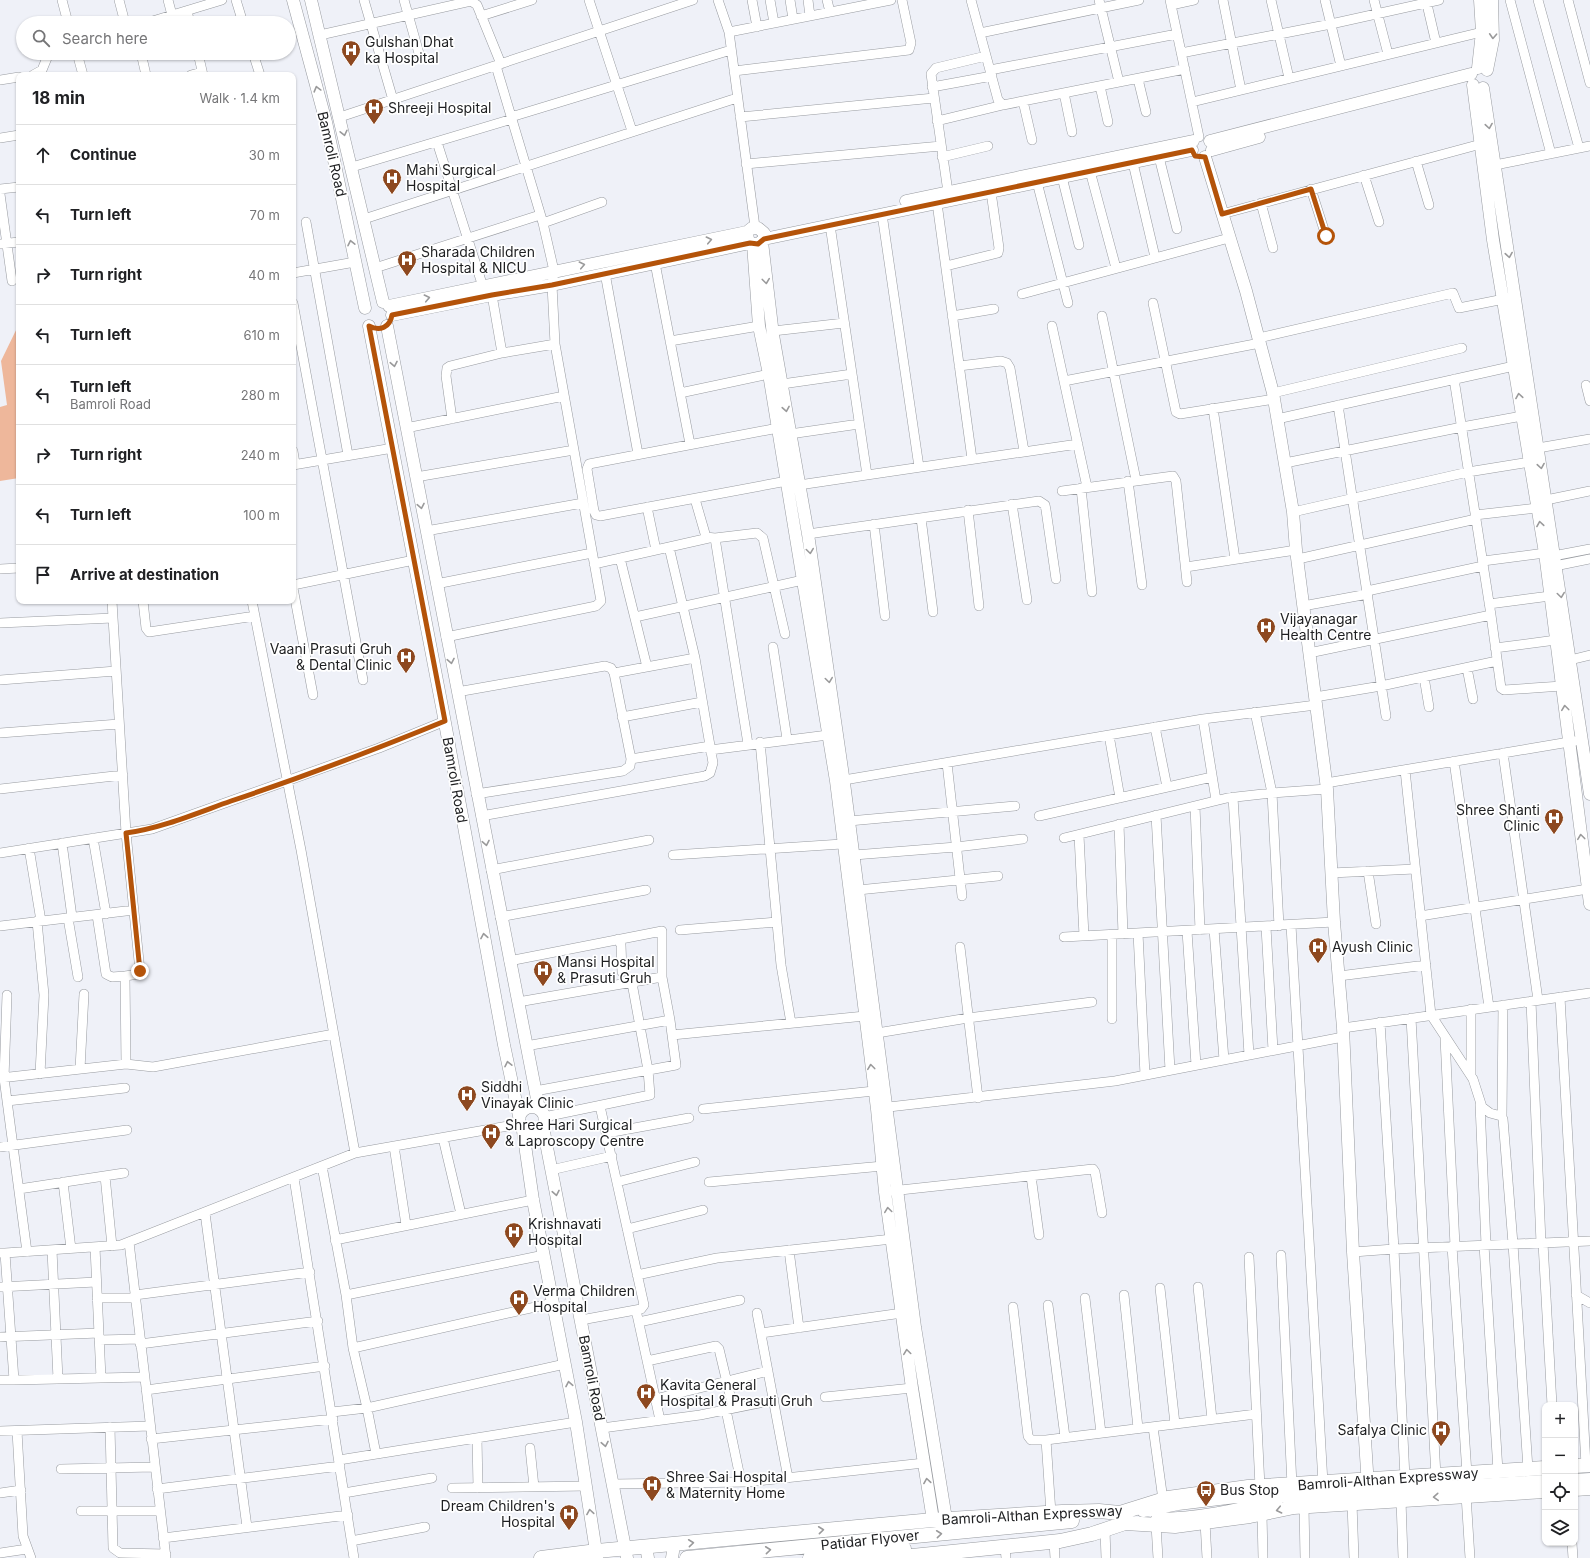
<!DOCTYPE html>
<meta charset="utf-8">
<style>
:root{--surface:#fff;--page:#f6f6f6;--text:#202124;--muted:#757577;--line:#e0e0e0}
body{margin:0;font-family:Inter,sans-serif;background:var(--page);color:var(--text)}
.controls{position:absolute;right:12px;bottom:12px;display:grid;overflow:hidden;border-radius:8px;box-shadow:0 1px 3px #0004}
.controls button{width:36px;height:36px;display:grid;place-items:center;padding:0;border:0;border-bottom:1px solid var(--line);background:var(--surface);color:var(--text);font:20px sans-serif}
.stop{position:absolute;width:12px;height:12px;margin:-9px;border:3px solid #b45309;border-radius:50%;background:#fff}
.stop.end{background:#b45309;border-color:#fff;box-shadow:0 1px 4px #0008}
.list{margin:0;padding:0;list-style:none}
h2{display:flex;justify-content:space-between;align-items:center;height:52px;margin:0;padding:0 16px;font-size:17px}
h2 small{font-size:13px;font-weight:400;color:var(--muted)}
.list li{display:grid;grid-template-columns:26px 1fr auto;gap:12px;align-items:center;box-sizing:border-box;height:60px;padding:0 16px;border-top:1px solid var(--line)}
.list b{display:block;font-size:15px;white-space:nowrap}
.list p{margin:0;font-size:13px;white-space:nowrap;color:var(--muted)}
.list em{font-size:13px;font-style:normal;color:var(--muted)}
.icon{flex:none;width:22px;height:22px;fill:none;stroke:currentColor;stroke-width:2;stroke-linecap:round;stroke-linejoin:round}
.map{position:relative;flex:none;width:1590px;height:1558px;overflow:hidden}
.search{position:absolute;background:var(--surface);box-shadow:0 1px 3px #0004;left:16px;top:16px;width:280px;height:44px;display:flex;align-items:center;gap:10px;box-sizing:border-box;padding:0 14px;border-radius:22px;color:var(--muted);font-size:15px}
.panel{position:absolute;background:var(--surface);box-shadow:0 1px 3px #0004;left:16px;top:72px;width:280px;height:532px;border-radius:8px}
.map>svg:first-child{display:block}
.green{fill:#eeb79b}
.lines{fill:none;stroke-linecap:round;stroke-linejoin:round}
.street-casing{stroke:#989ba0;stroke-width:10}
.secondary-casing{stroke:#989ba0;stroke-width:13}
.primary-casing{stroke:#989ba0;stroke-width:15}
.street{stroke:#fff;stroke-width:9}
.secondary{stroke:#fff;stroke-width:12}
.primary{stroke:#fff;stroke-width:14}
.oneway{stroke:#9a9a9b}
.route{stroke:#b45309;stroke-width:5}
.labels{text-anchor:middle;stroke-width:3.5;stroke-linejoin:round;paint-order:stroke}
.poi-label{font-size:14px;fill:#1e1f21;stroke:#fff;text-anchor:start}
.street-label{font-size:14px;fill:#1e1f21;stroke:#fff}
</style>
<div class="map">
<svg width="1590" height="1558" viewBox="0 0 1590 1558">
<rect width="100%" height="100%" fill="#eff1f8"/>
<path class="green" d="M19,324v154l-19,3v-74l7,-2 -6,-44z"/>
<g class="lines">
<defs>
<path id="street" d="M62,0l6,23
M119,0l6,23
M168,0l4,15
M236,0l7,23
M364,0l29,100
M404,0l16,57
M589,0l43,131
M718,0l11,32 26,195
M752,0l5,27
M770,0l4,23
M790,0l3,19
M808,0l2,16
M827,0l3,12
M971,0l27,100 5,5 182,-36
M1099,0l20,82
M1170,0l29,137
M1223,0l18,90
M1271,0l18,78
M1325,0l16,66
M1374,0l14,54
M1426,0l10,43
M1510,0l41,154
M1538,0l41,148
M1568,0l22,83
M1171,5l23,-5
M187,11l3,12
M481,16l51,-16
M146,23l76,-23
M729,32l162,-32
M980,33l159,-33
M320,35l151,-34 6,4 24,59
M77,53l6,22
M141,53l5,22
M198,53l5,22
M253,53l7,22
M1181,53l150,-29 108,-24
M990,70l187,-36
M734,71l175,-21 2,-7 -9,-43
M33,75l9,-5 7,-17
M191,75l11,-3
M1138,79l8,33
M0,80l19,-3
M1100,86l8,36
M932,87l60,-11
M1064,93l8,39
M1023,101l9,39
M1192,102l290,-70
M340,117l353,-117
M511,117l220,-67
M740,117l194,-19
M937,121l66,-16
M0,138l19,-3
M437,142l46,145
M942,157l46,-11
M1159,157l18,72
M1416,161l13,44
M1133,163l22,94
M746,164l195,-18
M1495,165l95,-19
M352,167l160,-48
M1090,171l26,97
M1364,175l15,47
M1062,177l17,68
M1037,182l31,121
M0,189l19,-2
M1311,189l15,47
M948,192l-17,-118 5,-6 50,-12
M0,194l12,87
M937,203l35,256
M1261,203l12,45
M882,214l37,253
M1222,214l259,-70
M364,219l373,-121
M306,222l42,233
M543,223l59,-21
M830,225l37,250
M0,244l19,-2
M655,263l35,181
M946,266l52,-13 1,-5 -8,-56
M375,268l165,-53
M293,273l62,-11
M605,273l33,181
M1022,294l207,-56
M492,295l10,58
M293,303l70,377
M1153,303l23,109 4,2 94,-15
M952,316l42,-7
M1102,316l34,164
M1052,326l35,161
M773,331l71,-8
M1259,338l194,-45 6,15 50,-10
M670,341l89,-15
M959,366l42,-5 6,2 3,5 14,83
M1454,379l37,236 10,73 3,2 58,-4
M1064,381l196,-38
M782,384l70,-10
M1586,385l4,16
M680,393l89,-19
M1273,393l189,-45
M1338,405l48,311
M1213,408l22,151
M452,419l-6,-43 1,-8 3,-2 52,-13 53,-9
M1277,419l237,-53
M406,428l158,-32
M778,428l-189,36 -2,5 7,42 2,4 4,1 187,-35
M790,434l69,-10
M1538,448l52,-9
M293,451l2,13
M1285,463l177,-36 60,-11
M293,465l100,-17
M416,477l158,-27
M1128,481l14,104
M799,485l279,-41
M1081,488l11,104
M1062,491l111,-15 3,5 11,101
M695,499l11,38 9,1 42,-5 6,5 22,96
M1546,500l44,-9
M1012,504l15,96
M647,507l9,43
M968,510l11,96
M1293,512l175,-40 62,-10
M1475,515l62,-7
M921,518l12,94
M874,524l11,92
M426,531l157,-28
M808,534l231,-33 6,4 1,5 10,69
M715,538l33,206
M1548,557l42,-8
M620,558l27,109
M1298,559l178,-40
M1483,561l62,-8
M594,564l115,-26
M1186,567l110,-17
M1550,567l40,-8
M0,569l19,-1
M436,584l156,-31
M293,585l121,-25
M293,588l20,107
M1367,591l116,-25
M112,601l14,232 14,138 -1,3 -14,2 1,88
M143,601l3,27 3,4 106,-16
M252,601l49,249 54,303 164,-29
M1489,604l61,-8
M1303,606l65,-12
M635,617l168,-37
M0,623l113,-5
M446,637l150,-31 5,-5 -46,-257 -3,-59 2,-14 -11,-48 -47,-157
M773,647l14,92
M1495,648l61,-8
M1309,653l182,-38
M1570,660l20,-5
M1467,668l6,31
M614,673l81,-15
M1424,677l5,30
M0,680l116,-9
M457,692l148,-26 6,2 3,5 17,86 -1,7 -7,5 -147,23
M1315,697l66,-11 116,-25
M1255,712l17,81 7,133
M622,717l80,-15
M1203,719l13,81
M1155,727l12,60
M0,733l119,-9
M1109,735l11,63
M760,742l21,223 10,58
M710,750l118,-15
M1503,753l35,247
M631,759l79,-13
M1454,761l35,246
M947,763l15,133
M1405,770l26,245 42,64 9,28 8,6 11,3 2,3 10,125 15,225
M844,780l359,-61 113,-14
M1326,783l249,-42
M0,789l123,-14
M1233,797l16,258
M1195,806l5,124
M1156,815l14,255
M481,816l224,-40 5,-3 3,-10 -18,-105 -26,-111
M1039,816l173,-39
M849,821l166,-15
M1119,824l4,110
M1079,835l5,101
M93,838l13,76
M1064,838l163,-40 45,-5 55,-4
M62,843l10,74
M29,848l12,73
M0,853l152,-24 227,-81 66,-27
M673,855l169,-11
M854,855l102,-8 67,-8
M491,870l158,-30
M1368,871l8,53
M1331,873l84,-4
M858,890l140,-14
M97,915l9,59 6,3 13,-1
M1420,916l168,-27
M500,917l146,-27
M68,918l10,59
M37,921l7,74 -4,79
M1291,925l32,558
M0,926l134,-16
M1266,927l7,123
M1214,929l10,131
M680,930l97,-8
M1187,931l9,134
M1138,933l7,142
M1112,935v84
M1064,937l270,-15
M618,939l3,6 1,27
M960,947l18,151
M509,961l153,-30v46l8,43 6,45 -141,26
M1339,976l87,-11
M7,995l-3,83 23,174
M1560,997l26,468
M1531,1001l10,242
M518,1002l144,-25
M1411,1018l25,458
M1380,1022l14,227 11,229
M1343,1028l247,-35
M871,1034l97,-16 124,-16
M672,1035l193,-19
M1445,1038l10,208
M526,1046l144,-26
M80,1069l4,-75
M1471,1076v-67
M0,1078l126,-14 27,3 181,-33
M7,1101l118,-13
M1480,1104l6,141
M880,1108l235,-27 228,-44
M703,1109l171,-18
M544,1117l106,-22 -2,-25 -16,-87
M1502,1117l1,-112
M607,1133l82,-15
M443,1138l18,76
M394,1146l12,79
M0,1147l127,-17
M322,1166l24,129 7,53 14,60 9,46
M551,1170l61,-14
M105,1176l7,70
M1031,1176l8,59
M294,1178l60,380
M63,1182l8,67
M617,1182l78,-20
M709,1182l174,-16
M19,1189l105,-16
M891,1191l202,-22 2,3 7,41
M205,1213l42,314
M627,1229l76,-19
M335,1240l198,-40
M129,1242l37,316
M1543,1243l9,162
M1484,1245l14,226
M1452,1246l15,228
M95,1247l6,131
M52,1250l6,129
M789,1250l10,78
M1353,1252l41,-3 196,-8
M0,1253h5l9,127h-14
M5,1253l116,-8 234,-92
M1281,1255l11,230
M1249,1257l11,230
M637,1275l80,-17 175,-19
M0,1287l96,-5
M1198,1287l14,132
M1160,1288l15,136
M135,1295l175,-23
M346,1295l198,-40
M1124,1295l14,133
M1576,1295l14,8
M97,1298h38
M1085,1298l16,135
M1048,1305l17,132
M1013,1307l15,129 3,4h15l210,-26
M636,1310l24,110
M757,1313l31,165
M581,1320l60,-11 3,-4 -44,-199
M639,1322l101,-22
M761,1333l141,-20
M0,1337l99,-4
M99,1340l41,-1
M140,1344l178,-23
M353,1348l200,-45
M647,1361l69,-15 3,3 14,59
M14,1380l130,-3
M146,1390l179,-24
M825,1397l87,-9
M655,1399l113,-28
M726,1410l15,72
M332,1412l35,-4 198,-44
M110,1427l3,121 7,5 46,1
M1153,1427l10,73
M602,1428l98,-13 74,-15
M0,1431l150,-5
M17,1431l6,105 8,22
M477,1438l1,50
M151,1439l182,-20
M1046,1440l5,73
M530,1448l4,39
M339,1460l237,-38
M61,1469l93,-2
M613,1484l135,-2 176,-19
M452,1488l134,-2
M157,1489l183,-23
M0,1493l21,-3
M344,1493l88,-15
M1466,1495l4,63
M1401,1500l2,58
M1352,1503l2,55
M1304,1506l1,52
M81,1511h79
M1262,1514l1,44
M1205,1522l2,36
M1156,1525l2,33
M1105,1530l1,28
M163,1538l185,-23
M351,1541l74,-14
M1054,1542l1,16
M1572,1543l1,15
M1005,1547l1,11
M0,1553l27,-4"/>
<path id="secondary" d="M293,0l33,122 39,186
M311,0l72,302
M1478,68l4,-36 -2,-32
M1487,70l6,-30 -1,-40
M1473,85l20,155 52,313 45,351
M1483,88l107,706
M1210,141l261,-67
M1212,150l47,-13
M1205,157l41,134 27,102 20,119 3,38 31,239 7,133 9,106 10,224 16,250
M906,201l287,-60
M764,239v-6l-6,-5h-6l-5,4 1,8 4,4h6l6,-5 428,-89
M762,242l11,93 35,199 36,249 71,544 31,192
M753,244l6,82 10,48 67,407 41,328 8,83 27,196 21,132
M389,306l358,-74
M392,315l100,-20 60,-10 198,-42
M369,326l74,386 61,333 15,71
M387,326l152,783
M519 1120a13 13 0 1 1 26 0a13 13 0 1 1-26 0Z
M543,1127l84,431
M523,1131l10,69 43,222 21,136
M1575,1480l15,-1
M1143,1511l35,-7 66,-8h50l251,-15
M1157,1519c40,0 81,-9 120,-19
M646,1546l2,12
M672,1558l2,-13"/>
<path id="primary" d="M1575,1466l15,-1
M1575,1489l15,-1
M541,1558l56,-7 336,-31 129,-8 37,-1 21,2 48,-15 80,-11 297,-19
M687,1558l385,-37
M810,1558l94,-9
M892,1558l168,-17 32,-7 33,-11 50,3 75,-10 44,-9 251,-16"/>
</defs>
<use href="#street" class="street-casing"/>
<use href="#secondary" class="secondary-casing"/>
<use href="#primary" class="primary-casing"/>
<use href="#street" class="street"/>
<use href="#secondary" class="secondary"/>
<use href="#primary" class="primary"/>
</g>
<defs><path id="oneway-chevron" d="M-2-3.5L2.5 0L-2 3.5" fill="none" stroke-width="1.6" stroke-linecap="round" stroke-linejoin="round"/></defs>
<g class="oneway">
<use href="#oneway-chevron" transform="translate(1493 36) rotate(93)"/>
<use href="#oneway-chevron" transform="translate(317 89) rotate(-105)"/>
<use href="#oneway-chevron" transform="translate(1489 126) rotate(81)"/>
<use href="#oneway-chevron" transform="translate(344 133) rotate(77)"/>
<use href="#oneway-chevron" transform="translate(709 240) rotate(-12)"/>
<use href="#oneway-chevron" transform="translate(351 243) rotate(-102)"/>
<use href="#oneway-chevron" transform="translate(1509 255) rotate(81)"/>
<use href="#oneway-chevron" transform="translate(582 265) rotate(-12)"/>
<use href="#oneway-chevron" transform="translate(766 281) rotate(83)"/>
<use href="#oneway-chevron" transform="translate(427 298) rotate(-12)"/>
<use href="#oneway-chevron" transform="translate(394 364) rotate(79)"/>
<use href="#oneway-chevron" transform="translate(1519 396) rotate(-99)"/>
<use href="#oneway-chevron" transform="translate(786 409) rotate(80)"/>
<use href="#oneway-chevron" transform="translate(1541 466) rotate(81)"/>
<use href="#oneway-chevron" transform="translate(421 506) rotate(79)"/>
<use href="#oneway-chevron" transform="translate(1540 524) rotate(-99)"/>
<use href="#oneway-chevron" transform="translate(810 551) rotate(82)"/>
<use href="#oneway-chevron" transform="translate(1561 595) rotate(82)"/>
<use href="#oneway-chevron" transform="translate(451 661) rotate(79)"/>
<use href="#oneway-chevron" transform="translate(829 680) rotate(82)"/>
<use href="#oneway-chevron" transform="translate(1565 708) rotate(-97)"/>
<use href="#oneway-chevron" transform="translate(1581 837) rotate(-97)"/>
<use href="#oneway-chevron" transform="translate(486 843) rotate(79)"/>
<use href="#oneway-chevron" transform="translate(484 936) rotate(-100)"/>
<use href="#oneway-chevron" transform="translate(508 1064) rotate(-102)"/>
<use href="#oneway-chevron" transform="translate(871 1067) rotate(-97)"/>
<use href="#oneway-chevron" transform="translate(556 1193) rotate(79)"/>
<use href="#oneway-chevron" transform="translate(888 1210) rotate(-98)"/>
<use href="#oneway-chevron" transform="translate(907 1352) rotate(-98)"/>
<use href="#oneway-chevron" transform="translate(569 1384) rotate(-101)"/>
<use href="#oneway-chevron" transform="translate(605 1444) rotate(79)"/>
<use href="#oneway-chevron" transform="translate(927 1481) rotate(-99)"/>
<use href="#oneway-chevron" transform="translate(1436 1497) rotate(176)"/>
<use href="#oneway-chevron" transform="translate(1279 1510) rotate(168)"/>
<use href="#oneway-chevron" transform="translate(590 1512) rotate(-99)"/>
<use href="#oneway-chevron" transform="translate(821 1530) rotate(-6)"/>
<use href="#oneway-chevron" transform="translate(939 1534) rotate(-6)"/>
<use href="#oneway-chevron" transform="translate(691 1543) rotate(-6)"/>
<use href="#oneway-chevron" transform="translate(768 1550) rotate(-6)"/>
</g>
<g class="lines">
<path class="route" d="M140,971l-14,-138c36,-5 71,-20 105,-32 72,-24 143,-51 214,-80l-76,-395c11,6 21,1 23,-11l100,-20 60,-10 198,-42 8,1 6,-5 428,-89 3,6 10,1 17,57 89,-25 15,47"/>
</g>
<defs>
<symbol id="hospital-pin" viewBox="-11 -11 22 30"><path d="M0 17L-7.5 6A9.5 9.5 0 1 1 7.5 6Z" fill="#8d481f" stroke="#fff"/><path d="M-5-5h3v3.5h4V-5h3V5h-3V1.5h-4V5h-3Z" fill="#fff"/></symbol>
<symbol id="bus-pin" viewBox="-11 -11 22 30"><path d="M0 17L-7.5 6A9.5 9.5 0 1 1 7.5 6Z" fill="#8d481f" stroke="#fff"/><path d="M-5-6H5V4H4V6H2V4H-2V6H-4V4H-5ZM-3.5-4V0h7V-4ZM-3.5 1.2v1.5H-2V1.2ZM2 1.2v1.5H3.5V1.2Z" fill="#fff"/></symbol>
</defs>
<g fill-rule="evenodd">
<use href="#hospital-pin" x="340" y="39" width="22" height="30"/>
<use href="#hospital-pin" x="363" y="97" width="22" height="30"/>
<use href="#hospital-pin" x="381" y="167" width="22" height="30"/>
<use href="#hospital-pin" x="396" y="249" width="22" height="30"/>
<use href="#hospital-pin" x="1255" y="616" width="22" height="30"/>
<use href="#hospital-pin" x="395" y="646" width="22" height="30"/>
<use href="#hospital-pin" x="1543" y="807" width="22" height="30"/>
<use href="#hospital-pin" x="1307" y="936" width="22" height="30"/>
<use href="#hospital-pin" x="532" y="959" width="22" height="30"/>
<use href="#hospital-pin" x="456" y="1084" width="22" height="30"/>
<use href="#hospital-pin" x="480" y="1122" width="22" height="30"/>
<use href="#hospital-pin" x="503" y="1221" width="22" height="30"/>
<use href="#hospital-pin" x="508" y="1288" width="22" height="30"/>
<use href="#hospital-pin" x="635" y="1382" width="22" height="30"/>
<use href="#hospital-pin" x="1430" y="1419" width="22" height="30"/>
<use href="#hospital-pin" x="641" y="1474" width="22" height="30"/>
<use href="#bus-pin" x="1195" y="1479" width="22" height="30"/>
<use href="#hospital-pin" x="558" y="1503" width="22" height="30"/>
</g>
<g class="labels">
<g class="poi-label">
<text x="365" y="47">Gulshan Dhat<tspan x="365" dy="16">ka Hospital</tspan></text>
<text x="388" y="113">Shreeji Hospital</text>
<text x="406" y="175">Mahi Surgical<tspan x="406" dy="16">Hospital</tspan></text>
<text x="421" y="257">Sharada Children<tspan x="421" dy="16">Hospital &amp; NICU</tspan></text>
<text x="1280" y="624">Vijayanagar<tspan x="1280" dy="16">Health Centre</tspan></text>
<text x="392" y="654" text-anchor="end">Vaani Prasuti Gruh<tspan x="392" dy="16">&amp; Dental Clinic</tspan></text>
<text x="1540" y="815" text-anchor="end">Shree Shanti<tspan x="1540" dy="16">Clinic</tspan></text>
<text x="1332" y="952">Ayush Clinic</text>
<text x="557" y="967">Mansi Hospital<tspan x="557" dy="16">&amp; Prasuti Gruh</tspan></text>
<text x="481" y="1092">Siddhi<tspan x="481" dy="16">Vinayak Clinic</tspan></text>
<text x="505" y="1130">Shree Hari Surgical<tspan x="505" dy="16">&amp; Laproscopy Centre</tspan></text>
<text x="528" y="1229">Krishnavati<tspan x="528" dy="16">Hospital</tspan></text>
<text x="533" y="1296">Verma Children<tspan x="533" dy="16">Hospital</tspan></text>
<text x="660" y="1390">Kavita General<tspan x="660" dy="16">Hospital &amp; Prasuti Gruh</tspan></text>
<text x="1427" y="1435" text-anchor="end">Safalya Clinic</text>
<text x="666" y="1482">Shree Sai Hospital<tspan x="666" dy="16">&amp; Maternity Home</tspan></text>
<text x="1220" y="1495">Bus Stop</text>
<text x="555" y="1511" text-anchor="end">Dream Children's<tspan x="555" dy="16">Hospital</tspan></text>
</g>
<g class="street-label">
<text transform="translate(332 154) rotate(77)" y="5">Bamroli Road</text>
<text transform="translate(455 780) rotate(80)" y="5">Bamroli Road</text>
<text transform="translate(592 1378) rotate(79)" y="5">Bamroli Road</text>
<text transform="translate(1388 1479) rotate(-4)" y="5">Bamroli-Althan Expressway</text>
<text transform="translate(1032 1515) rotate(-3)" y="5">Bamroli-Althan Expressway</text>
<text transform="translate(870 1540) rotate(-6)" y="5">Patidar Flyover</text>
</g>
</g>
</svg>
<div class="controls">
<button>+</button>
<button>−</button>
<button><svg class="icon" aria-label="locate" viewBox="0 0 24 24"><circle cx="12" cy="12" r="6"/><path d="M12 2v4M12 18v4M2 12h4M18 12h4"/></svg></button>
<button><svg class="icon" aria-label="layers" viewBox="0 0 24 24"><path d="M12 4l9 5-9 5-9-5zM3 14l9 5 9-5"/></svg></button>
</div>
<div class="stop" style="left:1326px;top:236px"></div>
<div class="stop end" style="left:140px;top:971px"></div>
<div class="search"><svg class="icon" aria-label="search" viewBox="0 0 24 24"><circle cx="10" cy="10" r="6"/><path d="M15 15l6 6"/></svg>Search here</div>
<section class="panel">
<h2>18 min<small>Walk · 1.4 km</small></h2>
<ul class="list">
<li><svg class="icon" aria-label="ahead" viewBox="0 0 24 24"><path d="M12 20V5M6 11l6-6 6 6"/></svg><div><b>Continue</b></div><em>30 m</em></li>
<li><svg class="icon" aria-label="left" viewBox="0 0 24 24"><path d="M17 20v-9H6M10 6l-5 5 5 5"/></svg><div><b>Turn left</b></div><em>70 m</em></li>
<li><svg class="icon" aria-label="right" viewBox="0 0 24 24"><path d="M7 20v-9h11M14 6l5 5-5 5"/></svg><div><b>Turn right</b></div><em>40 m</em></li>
<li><svg class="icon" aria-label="left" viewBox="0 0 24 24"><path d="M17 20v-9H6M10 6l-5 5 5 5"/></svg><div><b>Turn left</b></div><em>610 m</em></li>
<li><svg class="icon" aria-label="left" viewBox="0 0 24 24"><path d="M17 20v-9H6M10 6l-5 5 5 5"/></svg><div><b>Turn left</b><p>Bamroli Road</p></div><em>280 m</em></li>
<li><svg class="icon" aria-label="right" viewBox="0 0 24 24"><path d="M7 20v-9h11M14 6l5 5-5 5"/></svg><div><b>Turn right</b></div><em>240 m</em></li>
<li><svg class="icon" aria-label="left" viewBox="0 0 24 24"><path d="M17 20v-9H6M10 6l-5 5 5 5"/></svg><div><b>Turn left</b></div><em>100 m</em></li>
<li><svg class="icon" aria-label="arrive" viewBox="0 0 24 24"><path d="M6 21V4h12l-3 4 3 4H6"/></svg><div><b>Arrive at destination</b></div></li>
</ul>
</section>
</div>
